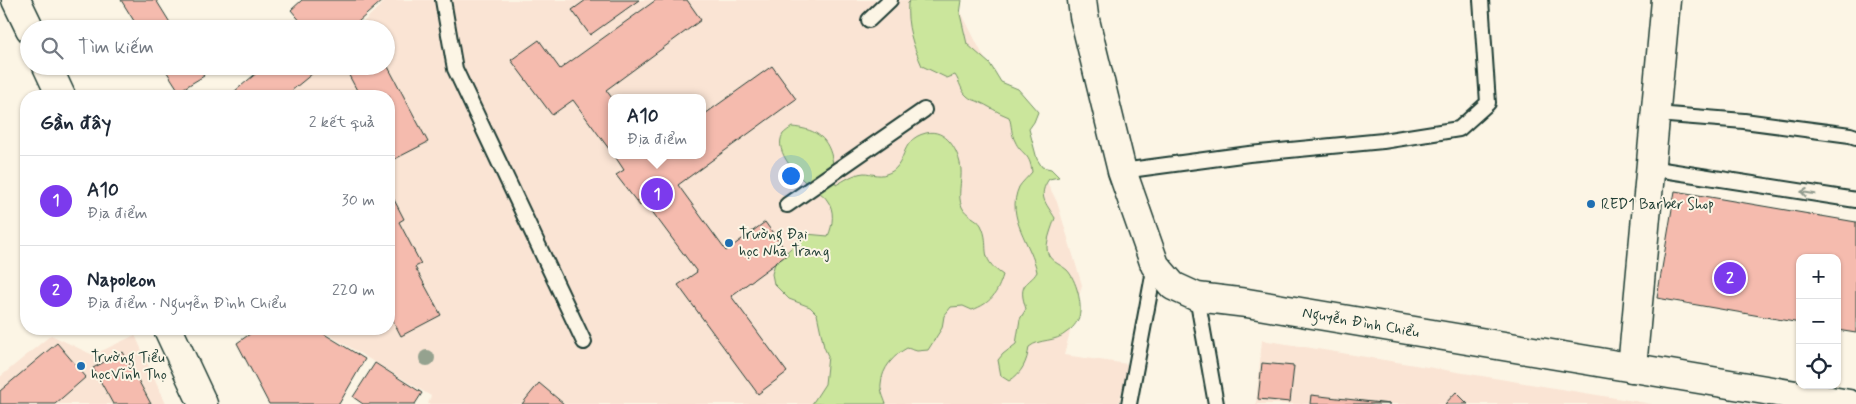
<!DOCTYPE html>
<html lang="vi">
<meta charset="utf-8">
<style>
:root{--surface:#fff;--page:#f6f6f7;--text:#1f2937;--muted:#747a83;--line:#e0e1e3;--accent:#7c3aed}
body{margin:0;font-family:Mynerve,sans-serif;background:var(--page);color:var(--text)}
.controls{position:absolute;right:15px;bottom:15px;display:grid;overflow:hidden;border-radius:10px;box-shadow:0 1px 4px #0004}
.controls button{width:45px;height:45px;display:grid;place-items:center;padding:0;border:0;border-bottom:1px solid var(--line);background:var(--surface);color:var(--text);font:25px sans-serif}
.you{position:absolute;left:790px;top:175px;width:18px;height:18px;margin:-12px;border:4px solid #fff;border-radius:50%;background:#1a73e8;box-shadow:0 0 0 8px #1a73e833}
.badge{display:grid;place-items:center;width:32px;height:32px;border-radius:50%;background:var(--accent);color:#fff;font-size:16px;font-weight:700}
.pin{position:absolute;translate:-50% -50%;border:2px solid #fff;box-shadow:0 1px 5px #0006}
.popup{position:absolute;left:608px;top:94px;width:98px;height:65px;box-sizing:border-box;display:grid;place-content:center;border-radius:10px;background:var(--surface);filter:drop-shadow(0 1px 4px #0005);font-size:16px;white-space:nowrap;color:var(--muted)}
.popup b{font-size:19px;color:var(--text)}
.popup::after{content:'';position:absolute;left:50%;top:100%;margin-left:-10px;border:10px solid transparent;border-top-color:var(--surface)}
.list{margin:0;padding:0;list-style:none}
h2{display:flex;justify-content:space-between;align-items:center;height:65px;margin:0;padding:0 20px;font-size:21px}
h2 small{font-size:16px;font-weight:400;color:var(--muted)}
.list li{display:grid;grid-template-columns:32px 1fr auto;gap:15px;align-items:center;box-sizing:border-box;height:90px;padding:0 20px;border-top:1px solid var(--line)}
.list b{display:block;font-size:19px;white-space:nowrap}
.list p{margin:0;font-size:16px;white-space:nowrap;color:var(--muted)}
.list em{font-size:16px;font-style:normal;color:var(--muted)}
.icon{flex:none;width:28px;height:28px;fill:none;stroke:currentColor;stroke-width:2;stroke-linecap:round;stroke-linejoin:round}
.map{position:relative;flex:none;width:1856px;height:404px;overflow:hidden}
.search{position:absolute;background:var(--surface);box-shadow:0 1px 4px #0004;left:20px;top:20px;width:375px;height:55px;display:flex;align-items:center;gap:12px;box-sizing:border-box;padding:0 18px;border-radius:28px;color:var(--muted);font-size:19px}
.panel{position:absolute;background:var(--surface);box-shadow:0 1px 4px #0004;left:20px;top:90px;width:375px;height:245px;border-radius:20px}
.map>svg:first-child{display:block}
.built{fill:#fae4d4;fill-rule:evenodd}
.green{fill:#cbe69c;stroke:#759268}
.building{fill:#f5bbae;stroke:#1f3d34}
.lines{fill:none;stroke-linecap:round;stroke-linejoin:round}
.lane-casing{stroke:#1f3d34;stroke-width:18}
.street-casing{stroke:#1f3d34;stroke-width:31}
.secondary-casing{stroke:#1f3d34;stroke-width:31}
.lane{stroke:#fcf5e5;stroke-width:14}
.street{stroke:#fcf5e5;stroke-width:28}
.secondary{stroke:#fcf5e5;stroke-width:28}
.tree{fill:#95a28f}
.oneway{stroke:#8e998c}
.poi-dot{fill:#1f6fb2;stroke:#fcf5e5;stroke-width:2}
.labels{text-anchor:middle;stroke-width:4;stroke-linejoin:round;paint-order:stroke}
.poi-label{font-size:15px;fill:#1f3d34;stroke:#fcf5e5;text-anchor:start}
.street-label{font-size:15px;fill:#1f3d34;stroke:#fcf5e5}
</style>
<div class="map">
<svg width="1856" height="404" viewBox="0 0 1856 404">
<rect width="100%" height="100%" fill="#fcf5e5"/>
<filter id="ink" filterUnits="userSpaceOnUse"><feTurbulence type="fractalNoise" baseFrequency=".02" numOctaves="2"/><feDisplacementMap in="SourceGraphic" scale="10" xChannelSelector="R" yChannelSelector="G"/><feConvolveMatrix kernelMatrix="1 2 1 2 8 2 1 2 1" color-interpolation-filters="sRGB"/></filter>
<g filter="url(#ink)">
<path class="built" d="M386,0h569l102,202 25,83 -18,70 64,9 -9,40h-691l3,-8 -112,-67h70v-233h-104l32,-30h69v-37h-30zM612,98h90v57h-90z
M51,335l42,20 42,-20 31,69h-166v-27z
M1262,340l390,64h-396z"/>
<path class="green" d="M911,0h51l-2,14 7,30 23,20 11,18 17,7 20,23 -4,10 -5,7 8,30 5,8 9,2 8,8 -10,2c-12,17 -3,24 6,39 -3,9 -8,21 -8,30 0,13 12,15 20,22 9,9 16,35 12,47 -2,6 -7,12 -12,15 -12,11 -27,6 -38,15 -2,15 -7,26 -20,34l-8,-5 -3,-16 5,-6 13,-10 4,-25 6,-10c-2,-7 -6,-17 -1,-24 4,-5 8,-6 12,-13 -5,-28 -32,-54 -18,-85 3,-5 9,-10 13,-15 -2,-20 -11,-17 -17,-31 -4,-7 -3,-16 -6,-24 -11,-4 -20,-11 -32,-16 -3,-1 -7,-2 -10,-5 -6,-5 -7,-14 -12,-21l-8,3 -25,-12c-9,-20 -16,-41 -14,-63z
M792,127c21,2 35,8 40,31 2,9 1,18 4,27 9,-5 17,-11 28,-12 7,0 15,4 22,1 23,-7 11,-34 40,-41 20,-5 33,18 35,36 1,12 -4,27 1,38 4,9 15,11 19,18 11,22 -5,31 22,50 -6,19 -12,28 -31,35l-9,-4 -12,1 -7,9 -2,12 -14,22 -11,1 -10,-3c-13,7 -25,20 -26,36 -1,6 3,14 5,20h-74l13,-20 3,-28 -4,-9 -7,-33 -7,-7 -21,-8 -15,-15 -2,-10 3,-11 31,-29 22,2c5,-11 7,-26 -1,-36 -3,-5 -10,-9 -15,-12 -12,-10 -40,-36 -29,-54 2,-2 6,-5 9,-7z"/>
<path class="building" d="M121,0h35l18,29h-35z
M302,0h81l-33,29h-43l-16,-19z
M586,0h53l-49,35 -18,-25z
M656,0h31l14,20 -95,70 6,8v55l-39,-53 -21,15 -41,-55 28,-20 21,29z
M386,63l42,79 -39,20v-66h-29l-16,-30h42z
M163,66h35l6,10 -25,15z
M265,66h51l2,3 -33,27h-56z
M772,66l24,33 -118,86 48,66 39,-29 23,32 -57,42 56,76 -29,22 -80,-109 19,-13 -52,-70 -5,4 -24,-31 8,-5 -10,-15h88v-39z
M389,190l15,29 -5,3 22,42 -6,3 26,48 -40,21 -12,-23z
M1675,191l181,31v111l-19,-3v-72h-37v65l-143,-25z
M257,329h59l49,30 -26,45h-70l-32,-61z
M57,343l29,34 -31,27h-55v-13z
M123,352l28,52h-38l-20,-36z
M375,363l47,30 -7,11h-52l-10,-7z
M1262,363l32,3 -4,36 -32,-3z
M539,383l25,21h-42z
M1456,392l12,12h-23z
M1311,395l79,9h-80z"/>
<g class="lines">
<defs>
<path id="lane" d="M443,0l12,69 129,273
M869,20l21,-20
M1656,114l88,7 106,14 6,2
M1650,168l206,32
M1122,171l127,-17 134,-13 76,-12 29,-26 -7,-103
M787,205l137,-95
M1197,297l19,107
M1129,404l26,-139"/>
<path id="street" d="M1632,368l34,-368"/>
<path id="secondary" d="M16,0l14,29
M1082,0l2,16 38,155 33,94 18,21 24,11 50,6 602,101
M47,66l14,30
M168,329l35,75"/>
</defs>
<use href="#lane" class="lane-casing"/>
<use href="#street" class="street-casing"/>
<use href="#secondary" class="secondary-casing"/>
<use href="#lane" class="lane"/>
<use href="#street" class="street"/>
<use href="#secondary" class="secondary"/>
</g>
<circle class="tree" cx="427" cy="358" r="8"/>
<defs><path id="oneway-shaft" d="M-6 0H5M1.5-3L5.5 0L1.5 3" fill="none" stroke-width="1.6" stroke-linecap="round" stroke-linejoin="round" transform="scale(1.25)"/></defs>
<use class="oneway" href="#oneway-shaft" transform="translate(1808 193) rotate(-171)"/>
</g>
<g class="poi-dot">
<circle cx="1591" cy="204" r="5"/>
<circle cx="729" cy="243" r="5"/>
<circle cx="81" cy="366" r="5"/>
</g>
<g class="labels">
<g class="poi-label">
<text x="1601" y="209">RED1 Barber Shop</text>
<text x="739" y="239">Trường Đại<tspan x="739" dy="17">học Nha Trang</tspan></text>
<text x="91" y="362">Trường Tiểu<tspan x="91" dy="17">họcVĩnh Thọ</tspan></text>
</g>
<g class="street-label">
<text transform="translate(1361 322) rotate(10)" y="5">Nguyễn Đình Chiểu</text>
</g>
</g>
</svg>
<div class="controls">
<button>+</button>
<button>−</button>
<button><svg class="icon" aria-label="locate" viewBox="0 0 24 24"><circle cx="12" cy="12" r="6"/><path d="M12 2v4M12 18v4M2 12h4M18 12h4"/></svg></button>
</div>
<div class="you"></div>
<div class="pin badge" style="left:657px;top:194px">1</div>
<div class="popup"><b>A10</b>Địa điểm</div>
<div class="pin badge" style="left:1730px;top:278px">2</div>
<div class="search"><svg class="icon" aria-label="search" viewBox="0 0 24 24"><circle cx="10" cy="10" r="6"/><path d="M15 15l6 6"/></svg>Tìm kiếm</div>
<section class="panel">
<h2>Gần đây<small>2 kết quả</small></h2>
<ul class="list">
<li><span class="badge">1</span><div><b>A10</b><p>Địa điểm</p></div><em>30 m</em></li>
<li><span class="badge">2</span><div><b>Napoleon</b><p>Địa điểm · Nguyễn Đình Chiểu</p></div><em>220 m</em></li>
</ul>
</section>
</div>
